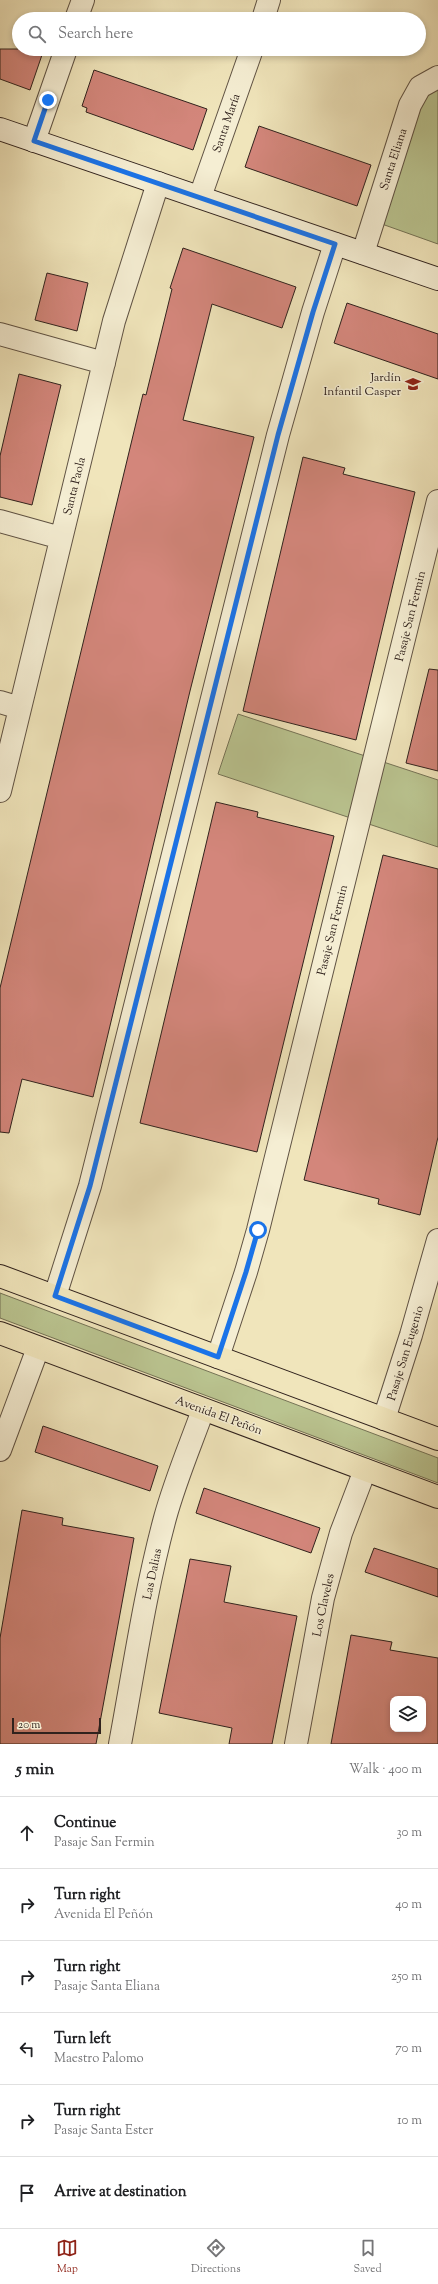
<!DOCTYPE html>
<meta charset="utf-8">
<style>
:root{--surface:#fff;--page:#f6f6f6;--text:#202124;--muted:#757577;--line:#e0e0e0;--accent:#8f2418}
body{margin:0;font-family:"Sorts Mill Goudy",serif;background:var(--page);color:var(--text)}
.controls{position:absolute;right:12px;bottom:12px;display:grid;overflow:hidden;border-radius:8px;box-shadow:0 2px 6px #0003}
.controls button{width:36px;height:36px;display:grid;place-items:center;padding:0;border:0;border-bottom:1px solid var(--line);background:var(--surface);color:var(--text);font:20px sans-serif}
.scale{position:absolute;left:12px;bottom:10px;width:89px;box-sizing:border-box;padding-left:4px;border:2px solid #30221d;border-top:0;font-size:11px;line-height:14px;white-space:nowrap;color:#30221d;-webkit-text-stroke:3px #f5eed3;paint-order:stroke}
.stop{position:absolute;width:12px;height:12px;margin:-9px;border:3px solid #1a73e8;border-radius:50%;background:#fff}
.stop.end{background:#1a73e8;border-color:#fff;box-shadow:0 1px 4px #0008}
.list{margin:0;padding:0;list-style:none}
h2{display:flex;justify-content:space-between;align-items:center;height:52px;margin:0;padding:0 16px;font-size:17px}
h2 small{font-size:13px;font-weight:400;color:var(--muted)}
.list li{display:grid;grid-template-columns:26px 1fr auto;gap:12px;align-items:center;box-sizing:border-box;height:72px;padding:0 16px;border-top:1px solid var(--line)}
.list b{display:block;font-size:15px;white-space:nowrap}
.list p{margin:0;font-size:13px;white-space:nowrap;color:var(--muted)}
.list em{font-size:13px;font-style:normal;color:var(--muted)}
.icon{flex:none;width:22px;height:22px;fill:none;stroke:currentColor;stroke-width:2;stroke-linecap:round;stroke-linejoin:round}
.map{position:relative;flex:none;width:438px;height:1744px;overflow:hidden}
.search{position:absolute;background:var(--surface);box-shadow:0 2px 6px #0003;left:12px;right:12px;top:12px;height:44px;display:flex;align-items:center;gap:10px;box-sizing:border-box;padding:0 14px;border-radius:22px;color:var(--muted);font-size:15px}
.sheet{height:484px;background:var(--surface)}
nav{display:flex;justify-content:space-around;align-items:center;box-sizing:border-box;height:56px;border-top:1px solid var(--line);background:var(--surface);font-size:11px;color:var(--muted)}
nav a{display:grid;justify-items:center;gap:2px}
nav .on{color:var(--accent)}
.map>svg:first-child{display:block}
.green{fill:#bac490;stroke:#757356}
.building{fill:#d3867b;stroke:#30221d;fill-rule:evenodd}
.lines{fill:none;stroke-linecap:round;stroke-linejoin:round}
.street-casing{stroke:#605344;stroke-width:24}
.secondary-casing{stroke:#30221d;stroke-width:24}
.primary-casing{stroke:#30221d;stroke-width:24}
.street{stroke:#f5eed3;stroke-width:22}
.secondary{stroke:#f5eed3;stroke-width:22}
.primary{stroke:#f0e5bb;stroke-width:22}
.route{stroke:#1a73e8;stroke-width:5}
.labels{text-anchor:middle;stroke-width:3;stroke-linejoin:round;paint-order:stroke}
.street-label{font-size:12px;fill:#30221d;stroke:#f5eed3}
.poi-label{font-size:12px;fill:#30221d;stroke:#f5eed3;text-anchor:end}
</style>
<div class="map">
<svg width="438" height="1744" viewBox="0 0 438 1744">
<rect width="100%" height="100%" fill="#f0e5bb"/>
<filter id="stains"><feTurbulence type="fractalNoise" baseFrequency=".005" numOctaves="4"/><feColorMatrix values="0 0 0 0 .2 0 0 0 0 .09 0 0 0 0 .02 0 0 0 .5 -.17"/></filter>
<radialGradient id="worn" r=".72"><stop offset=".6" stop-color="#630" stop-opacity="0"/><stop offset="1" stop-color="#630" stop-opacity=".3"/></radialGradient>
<path class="green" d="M438,88v156l-59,-21 40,-121z
M238,714l200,66v67l-220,-73z
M0,1293l438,165v25l-438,-165z"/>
<path class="building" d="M0,49h44l-14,41 -30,-11z
M94,70l113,39 -14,41 -107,-38 1,-4 -5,-2z
M259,126l112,39 -14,41 -112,-39z
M183,248l113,39 -14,41 -70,-24 -29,116 71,17 -64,254 -97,406 -71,-18 -13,54 -9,-1v-144l143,-594 3,1 26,-106 -2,-1z
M47,273l41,10 -11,48 -42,-11z
M347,303l91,31v45l-104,-36z
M19,374l42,11 -29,120 -32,-8v-41z
M303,457l42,11 -2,6 72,18 -59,248 -113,-29z
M429,669l9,1v101l-32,-8z
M216,802l42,10 -1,5 77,19 -77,316 -117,-29z
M383,855l55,14v268l-18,78 -42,-11 1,-5 -75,-19z
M43,1426l115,40 -8,25 -115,-39z
M204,1488l116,40 -9,25 -115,-40z
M22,1510l41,8 -1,7 72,13 -38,206h-96v-106z
M374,1548l64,21v28l-73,-25z
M190,1559l41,7 -7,36 73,14 -25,128h-43l3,-16 -73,-15z
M351,1635l41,7 -2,8 48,8v86h-107zM393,1699h30v30h-30z"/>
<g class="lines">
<defs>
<path id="street" d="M76,19l7,-19
M263,19l6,-19
M34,141l32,-92
M200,197l52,-148
M363,253l47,-148 10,-18 18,-10
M0,334l104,29
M0,521l61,17
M0,702l20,6
M0,791l114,-470 44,-138
M55,1296l35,-110 188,-751 35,-123 22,-68
M218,1357l28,-85 12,-42 180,-729
M384,1419l27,-84 27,-95
M0,1450l38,-102
M120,1744c14,-75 25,-152 45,-226 10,-37 25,-72 38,-108
M296,1744l27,-146 18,-65 24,-63"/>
<path id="secondary" d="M0,129l438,150"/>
<path id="primary" d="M0,1276l438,163
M0,1333l438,164"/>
</defs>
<use href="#street" class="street-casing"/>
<use href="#secondary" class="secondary-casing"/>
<use href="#primary" class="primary-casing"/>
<use href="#street" class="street"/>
<use href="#secondary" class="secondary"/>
<use href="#primary" class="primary"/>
</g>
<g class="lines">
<path class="route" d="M48,100l-14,41 301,103 -22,68 -35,123 -188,751 -35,110 163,61 28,-85 12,-42"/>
</g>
<defs>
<symbol id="school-bare" viewBox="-9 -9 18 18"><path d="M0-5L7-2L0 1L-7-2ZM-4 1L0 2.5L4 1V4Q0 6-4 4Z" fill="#8f2418" stroke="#f5eed3" stroke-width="2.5" paint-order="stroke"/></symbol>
</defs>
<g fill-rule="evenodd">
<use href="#school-bare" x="402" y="373" width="22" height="22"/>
</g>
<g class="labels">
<g class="street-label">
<text transform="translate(226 123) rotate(-71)" y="4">Santa María</text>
<text transform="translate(393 159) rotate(-72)" y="4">Santa Eliana</text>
<text transform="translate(74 486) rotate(-76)" y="4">Santa Paola</text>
<text transform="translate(410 616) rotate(-76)" y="4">Pasaje San Fermin</text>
<text transform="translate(332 930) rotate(-76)" y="4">Pasaje San Fermin</text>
<text transform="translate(405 1353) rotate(-73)" y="4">Pasaje San Eugenio</text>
<text transform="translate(219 1415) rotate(20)" y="4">Avenida El Peñón</text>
<text transform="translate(152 1574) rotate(-78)" y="4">Las Dalias</text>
<text transform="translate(323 1605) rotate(-78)" y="4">Los Claveles</text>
</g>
<g class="poi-label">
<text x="401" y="381">Jardín<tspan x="401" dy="14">Infantil Casper</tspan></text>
</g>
</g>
<rect width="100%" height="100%" filter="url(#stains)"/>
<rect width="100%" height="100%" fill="url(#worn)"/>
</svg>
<div class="controls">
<button><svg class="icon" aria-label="layers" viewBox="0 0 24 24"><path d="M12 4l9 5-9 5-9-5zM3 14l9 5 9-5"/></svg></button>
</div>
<div class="scale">20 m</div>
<div class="stop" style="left:258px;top:1230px"></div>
<div class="stop end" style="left:48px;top:100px"></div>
<div class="search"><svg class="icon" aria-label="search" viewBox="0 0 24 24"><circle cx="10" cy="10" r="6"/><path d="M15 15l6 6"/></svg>Search here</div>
</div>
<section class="sheet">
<h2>5 min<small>Walk · 400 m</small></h2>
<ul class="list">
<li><svg class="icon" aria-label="ahead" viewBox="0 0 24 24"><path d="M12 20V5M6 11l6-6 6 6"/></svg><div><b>Continue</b><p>Pasaje San Fermin</p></div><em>30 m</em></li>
<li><svg class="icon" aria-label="right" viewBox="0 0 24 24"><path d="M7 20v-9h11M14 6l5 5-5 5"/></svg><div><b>Turn right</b><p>Avenida El Peñón</p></div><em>40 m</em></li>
<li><svg class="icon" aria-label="right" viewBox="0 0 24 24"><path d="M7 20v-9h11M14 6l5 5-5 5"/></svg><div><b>Turn right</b><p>Pasaje Santa Eliana</p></div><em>250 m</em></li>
<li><svg class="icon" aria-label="left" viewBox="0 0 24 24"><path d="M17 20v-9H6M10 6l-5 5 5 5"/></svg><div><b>Turn left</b><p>Maestro Palomo</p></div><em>70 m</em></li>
<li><svg class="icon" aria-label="right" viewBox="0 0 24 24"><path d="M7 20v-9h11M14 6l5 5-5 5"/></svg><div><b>Turn right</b><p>Pasaje Santa Ester</p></div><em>10 m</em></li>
<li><svg class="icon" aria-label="arrive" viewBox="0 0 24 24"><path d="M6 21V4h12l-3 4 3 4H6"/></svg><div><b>Arrive at destination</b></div></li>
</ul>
</section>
<nav>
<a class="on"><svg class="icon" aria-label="map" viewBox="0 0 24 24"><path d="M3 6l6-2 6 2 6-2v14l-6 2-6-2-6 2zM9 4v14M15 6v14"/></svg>Map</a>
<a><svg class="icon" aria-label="directions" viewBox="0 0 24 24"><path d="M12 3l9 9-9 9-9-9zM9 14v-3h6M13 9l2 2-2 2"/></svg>Directions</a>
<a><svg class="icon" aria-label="saved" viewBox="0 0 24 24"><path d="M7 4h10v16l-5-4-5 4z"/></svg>Saved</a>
</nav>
